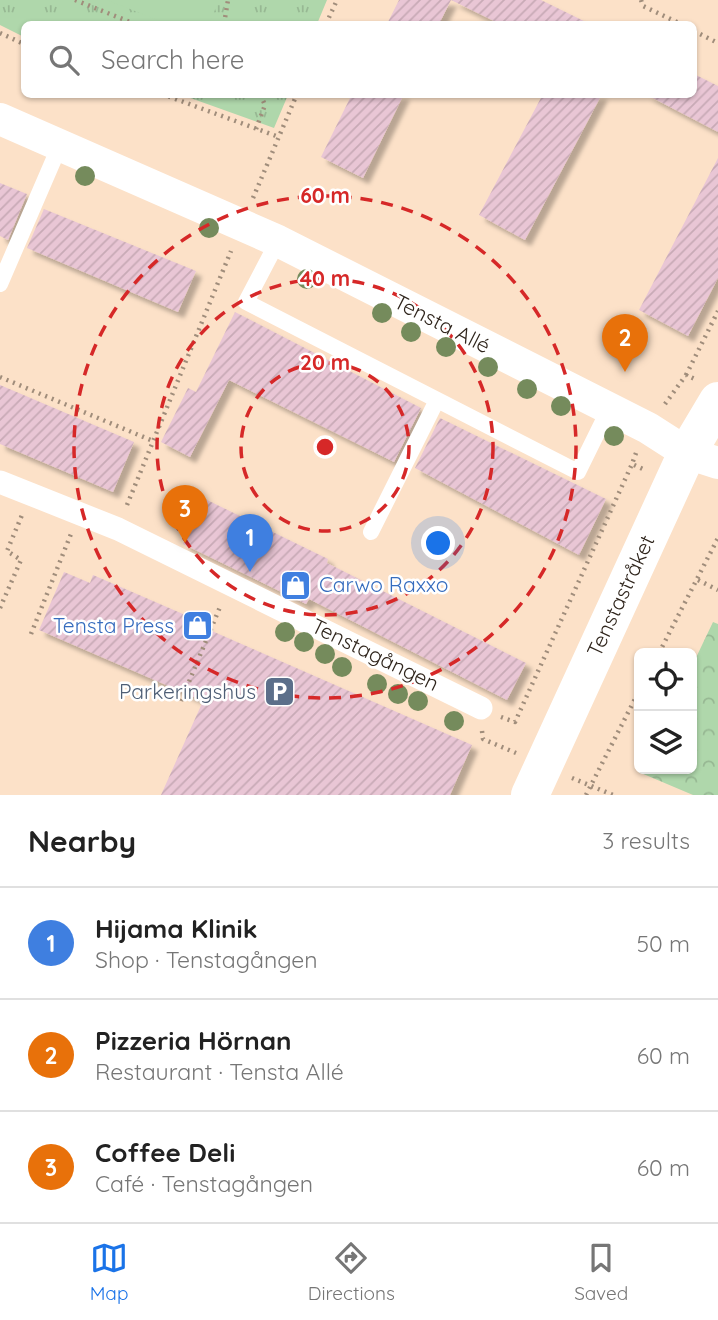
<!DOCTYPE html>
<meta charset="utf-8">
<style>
:root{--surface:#fff;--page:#f6f6f6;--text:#222;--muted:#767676;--line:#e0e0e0;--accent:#1a73e8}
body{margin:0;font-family:Quicksand,sans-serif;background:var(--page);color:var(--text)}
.controls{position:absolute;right:21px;bottom:21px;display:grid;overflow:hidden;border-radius:10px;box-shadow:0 2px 5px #0004}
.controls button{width:63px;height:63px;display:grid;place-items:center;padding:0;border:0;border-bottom:2px solid var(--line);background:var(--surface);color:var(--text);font:35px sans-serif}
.you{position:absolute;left:439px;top:544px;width:24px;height:24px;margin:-18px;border:5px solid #fff;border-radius:50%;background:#1a73e8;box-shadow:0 0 0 10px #1a73e833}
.badge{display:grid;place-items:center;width:46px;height:46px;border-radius:50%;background:var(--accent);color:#fff;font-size:23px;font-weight:700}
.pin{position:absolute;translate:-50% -58px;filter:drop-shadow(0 2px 4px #0008)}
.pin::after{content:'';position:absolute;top:37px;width:24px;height:21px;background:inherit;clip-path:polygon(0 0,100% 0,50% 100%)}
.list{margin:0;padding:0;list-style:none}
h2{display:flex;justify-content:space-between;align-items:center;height:91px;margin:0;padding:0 28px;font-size:30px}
h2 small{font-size:23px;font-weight:400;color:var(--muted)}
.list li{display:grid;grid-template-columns:46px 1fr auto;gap:21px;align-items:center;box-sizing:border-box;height:112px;padding:0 28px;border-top:2px solid var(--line)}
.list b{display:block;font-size:26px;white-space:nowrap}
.list p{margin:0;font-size:23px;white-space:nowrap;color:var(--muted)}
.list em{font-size:23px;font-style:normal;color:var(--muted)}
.icon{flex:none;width:38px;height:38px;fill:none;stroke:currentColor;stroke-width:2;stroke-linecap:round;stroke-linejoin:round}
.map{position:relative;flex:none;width:718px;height:795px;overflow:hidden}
.search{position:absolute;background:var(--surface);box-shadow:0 2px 5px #0004;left:21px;right:21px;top:21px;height:77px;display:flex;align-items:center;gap:18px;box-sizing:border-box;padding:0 24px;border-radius:10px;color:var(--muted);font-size:26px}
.sheet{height:427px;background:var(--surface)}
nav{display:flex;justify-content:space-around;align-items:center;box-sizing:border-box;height:98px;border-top:2px solid var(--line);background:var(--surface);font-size:19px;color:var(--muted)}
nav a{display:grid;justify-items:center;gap:4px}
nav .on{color:var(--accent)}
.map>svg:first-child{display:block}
.forest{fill:url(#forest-crowns)}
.park{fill:url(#park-tufts)}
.pitch{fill:#afd7ab}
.building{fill:url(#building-hatch);filter:url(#shadow)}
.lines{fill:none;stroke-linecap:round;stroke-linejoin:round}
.path{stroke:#a08d7b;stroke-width:4.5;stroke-dasharray:2 5;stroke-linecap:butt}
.service{stroke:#fff;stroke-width:16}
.pedestrian{stroke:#fff;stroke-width:23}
.minor{stroke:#fff;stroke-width:32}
.tertiary{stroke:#fff;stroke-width:38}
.tree{fill:#758b5c}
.ring{fill:none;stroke:#d62828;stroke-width:3.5;stroke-dasharray:12 9}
.labels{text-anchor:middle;stroke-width:5;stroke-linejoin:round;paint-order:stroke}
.street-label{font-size:21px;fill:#2f251c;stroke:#fff}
.shop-label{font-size:21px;fill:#366cbe;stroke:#fff;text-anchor:start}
.service-label{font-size:21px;fill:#4e5e75;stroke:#fff;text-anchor:end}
.centre{fill:#d62828;stroke:#fff;stroke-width:3.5}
.ring-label{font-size:21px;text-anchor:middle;font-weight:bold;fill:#d62828;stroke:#fff;stroke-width:5;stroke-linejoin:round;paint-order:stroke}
</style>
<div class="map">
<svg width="718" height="795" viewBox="0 0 718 795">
<defs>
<pattern id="forest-crowns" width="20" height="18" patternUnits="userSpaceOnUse" patternTransform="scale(1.75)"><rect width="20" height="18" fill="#afd7ab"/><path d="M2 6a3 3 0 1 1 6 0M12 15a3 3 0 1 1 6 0" fill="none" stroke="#97b893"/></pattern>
<pattern id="park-tufts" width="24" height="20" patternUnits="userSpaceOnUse" patternTransform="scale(1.75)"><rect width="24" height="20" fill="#afd7ab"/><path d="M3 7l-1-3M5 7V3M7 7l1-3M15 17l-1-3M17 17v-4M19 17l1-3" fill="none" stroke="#97b893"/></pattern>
<pattern id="building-hatch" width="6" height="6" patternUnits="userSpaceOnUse" patternTransform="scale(1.75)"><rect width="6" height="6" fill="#e9c6d5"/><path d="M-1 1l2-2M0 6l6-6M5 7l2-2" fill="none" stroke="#c8aab6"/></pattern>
<filter id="shadow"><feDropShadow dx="6" dy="6" stdDeviation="2" flood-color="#0004"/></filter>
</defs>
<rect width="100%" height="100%" fill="#fce1c8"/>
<path class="forest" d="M713,622l5,2v171h-25l-52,-22 2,-4h49v-103z"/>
<path class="park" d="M0,0h327l-10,24h-293v13l-24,-12z
M182,95l106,-1v1l-14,33z"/>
<path class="pitch" d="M107,0h112l-10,24h-41z"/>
<path class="building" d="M399,0h52l-12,24h-52z
M451,0h90l49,24h-90z
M694,74l24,12v46l-73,-38h49z
M352,94h52l-41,84 -42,-21z
M543,94h59l-77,146 -46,-25z
M718,158v120l-30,58 -49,-26z
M0,183l27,11 -19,46 -8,-4z
M44,209l152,62 -18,41 -151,-64z
M235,312l186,96 -27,54 -165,-82 -39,77 -29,-15 27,-54 8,4z
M0,385l134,57 -21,50 -113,-48z
M440,418l166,81 -27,56 -164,-87z
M205,499l123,60 -1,4 199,100 -19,37 -198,-101 -3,5 -123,-60z
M64,572l26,11 3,-8 113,49 -1,4 267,117 -22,50h-289l42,-94 -164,-71z"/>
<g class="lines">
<path class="path" d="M75,0l60,24
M641,0l2,6 38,18
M224,24l4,-24
M326,24l11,-24
M694,31l24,12
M0,33l24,11
M162,94l117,43
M256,129l9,-24 -5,-11
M253,198l44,-104
M686,375l32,-64
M0,377l153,64
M665,404l21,-29 11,5
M636,453l-4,11 13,6
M127,505l104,-254
M698,580l20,10
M0,608l21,-48 -14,-9 15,-36
M31,634l40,-100
M659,653l59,-115
M181,701l39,-94
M501,717l14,5 117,-258
M482,731l1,8 33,14
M572,778l41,17
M586,795l53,-104"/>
<path class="service" d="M278,241l-32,61 332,170 31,-63
M0,284l60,-139
M371,532l66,-132"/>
<path class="pedestrian" d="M0,482l118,47 363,179"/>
<path class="minor" d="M0,119l278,122 370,187 39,25 31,10"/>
<path class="tertiary" d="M530,795l157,-342 31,-52"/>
</g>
<g class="tree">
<circle cx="85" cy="176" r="10"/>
<circle cx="209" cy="228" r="10"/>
<circle cx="307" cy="279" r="10"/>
<circle cx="382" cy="313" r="10"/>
<circle cx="411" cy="332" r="10"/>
<circle cx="446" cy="347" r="10"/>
<circle cx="488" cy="367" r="10"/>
<circle cx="527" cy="389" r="10"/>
<circle cx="561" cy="406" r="10"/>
<circle cx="614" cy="436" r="10"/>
<circle cx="285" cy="632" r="10"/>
<circle cx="304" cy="642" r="10"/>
<circle cx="325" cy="654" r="10"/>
<circle cx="342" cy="667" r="10"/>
<circle cx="377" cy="684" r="10"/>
<circle cx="398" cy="694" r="10"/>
<circle cx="418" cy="701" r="10"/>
<circle cx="454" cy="721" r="10"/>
</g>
<g class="ring">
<circle cx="325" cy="447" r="84"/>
<circle cx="325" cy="447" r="168"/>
<circle cx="325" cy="447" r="251"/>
</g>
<defs>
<symbol id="shop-square" viewBox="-11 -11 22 22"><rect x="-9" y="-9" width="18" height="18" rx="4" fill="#3f7fe0" stroke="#fff"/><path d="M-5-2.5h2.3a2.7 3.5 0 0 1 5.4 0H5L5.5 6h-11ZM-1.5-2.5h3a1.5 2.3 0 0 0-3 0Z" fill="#fff"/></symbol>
<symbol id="parking-square" viewBox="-11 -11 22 22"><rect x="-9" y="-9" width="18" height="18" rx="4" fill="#5c6f8a" stroke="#fff"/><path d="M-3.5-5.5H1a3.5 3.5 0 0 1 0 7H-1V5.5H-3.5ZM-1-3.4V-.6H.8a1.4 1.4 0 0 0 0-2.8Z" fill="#fff"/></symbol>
</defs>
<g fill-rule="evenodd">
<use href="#shop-square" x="278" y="568" width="35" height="35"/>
<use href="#shop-square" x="180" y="608" width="35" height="35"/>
<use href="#parking-square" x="262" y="674" width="35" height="35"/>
</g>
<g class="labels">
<g class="street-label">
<text transform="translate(442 324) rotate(27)" y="7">Tensta Allé</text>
<text transform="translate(621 596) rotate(-65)" y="7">Tenstastråket</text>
<text transform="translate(375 655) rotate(26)" y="7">Tenstagången</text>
</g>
<g class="shop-label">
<text x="319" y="592">Carwo Raxxo</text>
<text x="174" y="633" text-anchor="end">Tensta Press</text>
</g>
<g class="service-label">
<text x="256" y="699">Parkeringshus</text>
</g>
</g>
<circle cx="325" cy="447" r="10" class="centre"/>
<g class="ring-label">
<text x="325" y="203">60 m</text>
<text x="325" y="286">40 m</text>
<text x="325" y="370">20 m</text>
</g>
</svg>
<div class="controls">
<button><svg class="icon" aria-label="locate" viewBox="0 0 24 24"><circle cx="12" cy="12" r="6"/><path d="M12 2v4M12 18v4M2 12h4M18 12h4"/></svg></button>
<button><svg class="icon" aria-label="layers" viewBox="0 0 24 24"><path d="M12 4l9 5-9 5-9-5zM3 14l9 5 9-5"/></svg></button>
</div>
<div class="you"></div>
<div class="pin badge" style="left:250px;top:572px;background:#3f7fe0">1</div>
<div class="pin badge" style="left:625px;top:372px;background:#e8710a">2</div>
<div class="pin badge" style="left:185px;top:543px;background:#e8710a">3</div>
<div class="search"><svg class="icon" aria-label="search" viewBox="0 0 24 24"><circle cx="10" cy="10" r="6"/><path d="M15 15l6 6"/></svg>Search here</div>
</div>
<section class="sheet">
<h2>Nearby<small>3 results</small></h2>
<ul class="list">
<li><span class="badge" style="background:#3f7fe0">1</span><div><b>Hijama Klinik</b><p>Shop · Tenstagången</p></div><em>50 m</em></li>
<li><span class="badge" style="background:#e8710a">2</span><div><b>Pizzeria Hörnan</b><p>Restaurant · Tensta Allé</p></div><em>60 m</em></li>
<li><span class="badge" style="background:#e8710a">3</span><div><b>Coffee Deli</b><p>Café · Tenstagången</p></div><em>60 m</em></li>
</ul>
</section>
<nav>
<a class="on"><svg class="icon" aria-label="map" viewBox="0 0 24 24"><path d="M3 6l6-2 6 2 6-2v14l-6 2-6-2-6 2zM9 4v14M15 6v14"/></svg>Map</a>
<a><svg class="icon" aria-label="directions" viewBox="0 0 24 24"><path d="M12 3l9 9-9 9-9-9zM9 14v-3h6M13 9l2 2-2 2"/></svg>Directions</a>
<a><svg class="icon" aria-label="saved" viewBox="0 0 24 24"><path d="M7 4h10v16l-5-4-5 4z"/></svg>Saved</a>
</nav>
